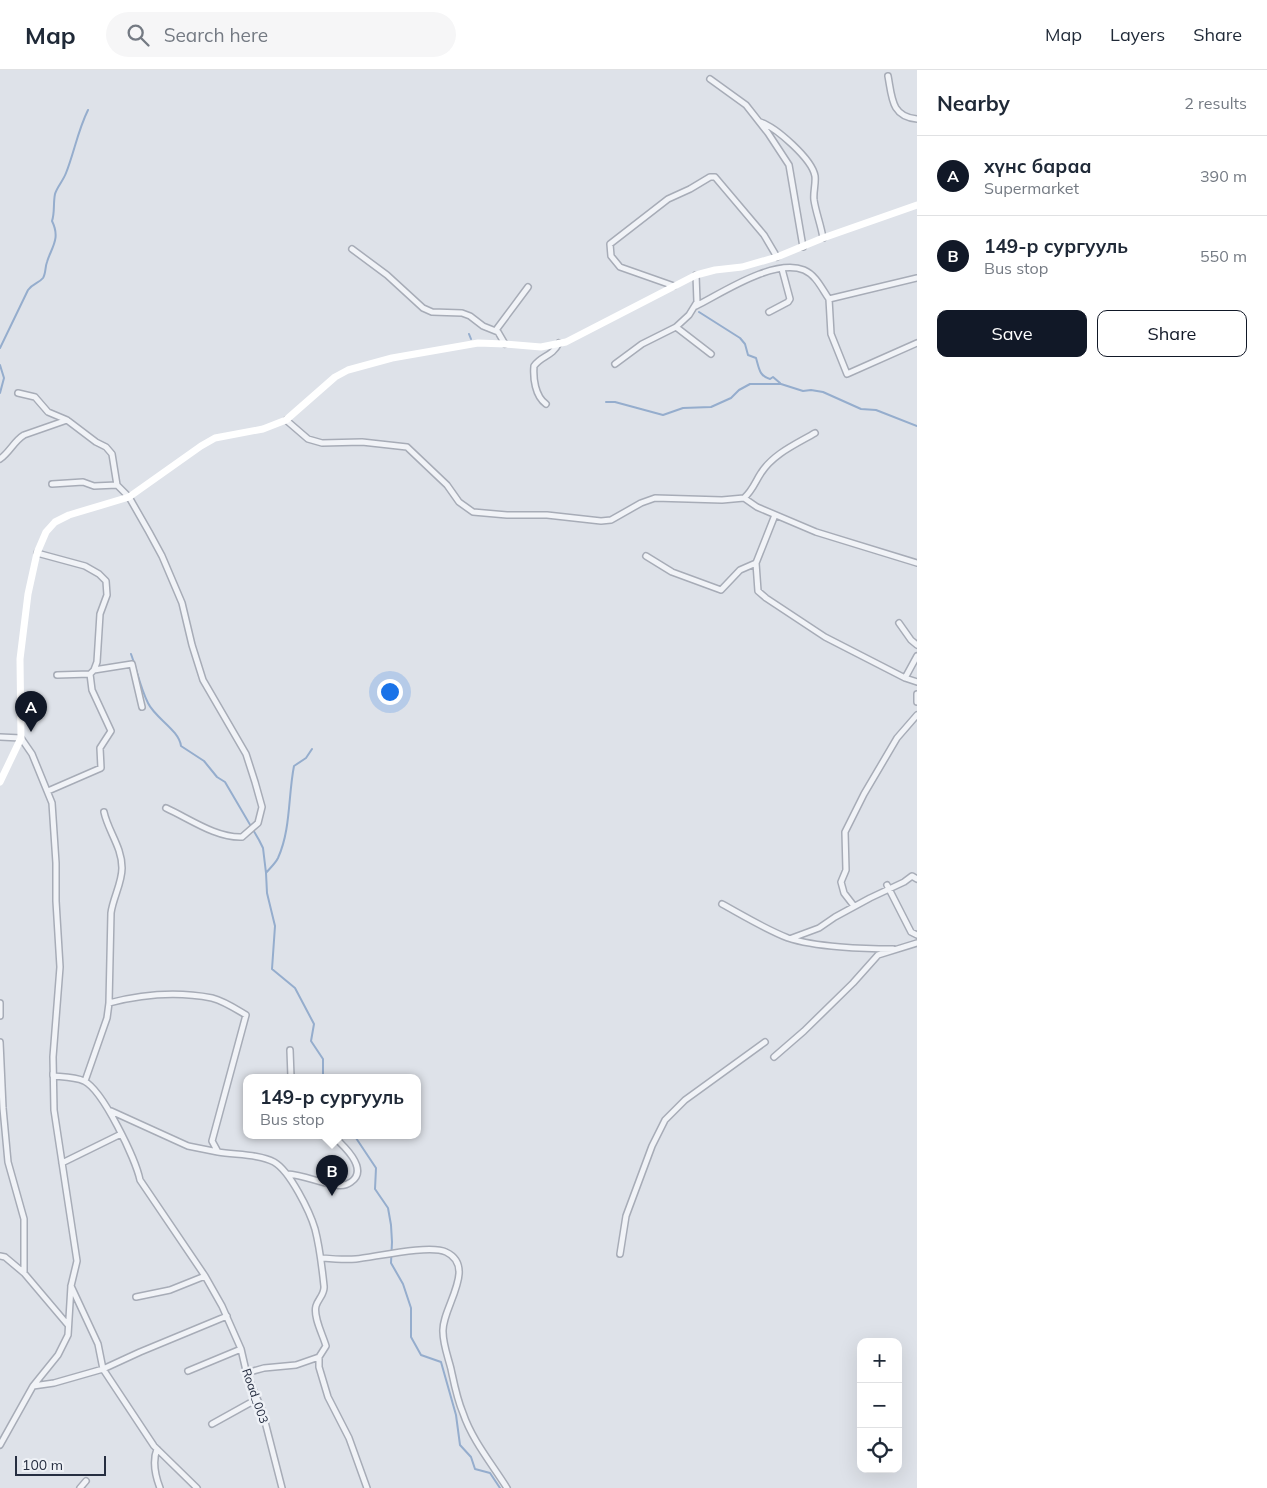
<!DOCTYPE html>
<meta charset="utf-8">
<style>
:root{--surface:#fff;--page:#f6f6f7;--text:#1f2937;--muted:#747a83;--line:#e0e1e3;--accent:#111827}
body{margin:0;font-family:Mulish,sans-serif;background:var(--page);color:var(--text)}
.controls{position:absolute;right:15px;bottom:15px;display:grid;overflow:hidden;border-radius:10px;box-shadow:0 5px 20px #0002}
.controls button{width:45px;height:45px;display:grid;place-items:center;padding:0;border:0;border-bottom:1px solid var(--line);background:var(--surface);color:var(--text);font:25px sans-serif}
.scale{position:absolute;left:15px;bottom:12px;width:91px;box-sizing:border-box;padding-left:5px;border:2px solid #262e41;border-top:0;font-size:14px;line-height:18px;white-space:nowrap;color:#262e41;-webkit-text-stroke:4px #eef1f6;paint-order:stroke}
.you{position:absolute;left:389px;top:621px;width:18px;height:18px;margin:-12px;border:4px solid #fff;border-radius:50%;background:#1a73e8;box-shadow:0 0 0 8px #1a73e833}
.badge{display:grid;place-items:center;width:32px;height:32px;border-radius:50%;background:var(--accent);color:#fff;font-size:16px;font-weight:700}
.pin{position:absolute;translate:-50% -41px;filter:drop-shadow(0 1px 2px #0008)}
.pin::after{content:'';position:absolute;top:26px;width:18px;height:15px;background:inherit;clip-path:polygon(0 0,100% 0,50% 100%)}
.popup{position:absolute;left:243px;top:1004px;width:178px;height:65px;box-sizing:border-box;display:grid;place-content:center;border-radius:10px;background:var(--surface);filter:drop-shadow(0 1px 4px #0005);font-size:16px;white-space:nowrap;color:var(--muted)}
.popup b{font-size:19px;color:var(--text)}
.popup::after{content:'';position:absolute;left:50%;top:100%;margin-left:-10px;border:10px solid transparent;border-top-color:var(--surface)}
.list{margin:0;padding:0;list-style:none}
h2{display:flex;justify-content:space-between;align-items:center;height:65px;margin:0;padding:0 20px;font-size:21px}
h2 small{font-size:16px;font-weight:400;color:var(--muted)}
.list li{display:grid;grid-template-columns:32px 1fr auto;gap:15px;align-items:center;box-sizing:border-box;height:80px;padding:0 20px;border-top:1px solid var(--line)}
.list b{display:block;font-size:19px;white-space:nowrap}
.list p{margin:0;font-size:16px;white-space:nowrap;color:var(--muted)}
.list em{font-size:16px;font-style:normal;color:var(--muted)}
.actions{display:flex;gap:10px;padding:15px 20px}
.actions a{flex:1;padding:11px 0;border:1px solid var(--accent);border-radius:10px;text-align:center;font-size:18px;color:var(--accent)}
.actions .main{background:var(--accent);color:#fff}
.icon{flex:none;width:28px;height:28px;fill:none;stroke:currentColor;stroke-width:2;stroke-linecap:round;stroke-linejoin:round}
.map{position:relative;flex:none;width:917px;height:1418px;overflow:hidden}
header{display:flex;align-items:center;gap:30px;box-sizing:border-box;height:70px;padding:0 25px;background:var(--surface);border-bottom:1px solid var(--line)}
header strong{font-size:24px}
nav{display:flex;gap:28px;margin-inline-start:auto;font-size:18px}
.search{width:350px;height:45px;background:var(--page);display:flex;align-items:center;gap:12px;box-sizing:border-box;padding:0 18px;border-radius:28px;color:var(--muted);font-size:19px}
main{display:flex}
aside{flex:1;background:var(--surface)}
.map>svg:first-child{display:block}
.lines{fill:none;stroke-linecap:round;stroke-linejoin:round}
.stream{stroke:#95adcd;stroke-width:2}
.street-casing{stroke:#a7acb7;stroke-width:8}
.street{stroke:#f1f3f7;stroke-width:5}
.secondary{stroke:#fff;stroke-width:7}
.labels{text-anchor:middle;stroke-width:5;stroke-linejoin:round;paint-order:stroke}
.street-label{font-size:12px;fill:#262e41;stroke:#eef1f6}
</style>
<header>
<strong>Map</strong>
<div class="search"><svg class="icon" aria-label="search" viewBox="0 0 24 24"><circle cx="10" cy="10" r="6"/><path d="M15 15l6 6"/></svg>Search here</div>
<nav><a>Map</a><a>Layers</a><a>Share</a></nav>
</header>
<main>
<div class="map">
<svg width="917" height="1418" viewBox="0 0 917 1418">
<rect width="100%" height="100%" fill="#dee2e9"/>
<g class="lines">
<path class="stream" d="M699,242l41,26 5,6 3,11 8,3c3,10 3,18 14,21l3,-2 7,6
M469,264l2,5
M0,278l28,-58c5,-7 11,-7 15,-12 3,-5 2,-11 4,-16 4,-14 14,-23 5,-41 3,-9 1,-17 3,-27 2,-7 8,-13 11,-21 8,-20 12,-43 22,-63
M0,295l4,13 -4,15
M606,332h9l48,13 20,-7 28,-1 20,-9 8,-8 11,-6h31l22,7 8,-1 12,2 38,17 15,1 41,16
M131,584c6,16 9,33 17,49 7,15 31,27 33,43l23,15 13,16 8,5 34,58 4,8 3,25
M312,679l-6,9 -12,8c-6,30 -3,63 -16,92 -3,6 -9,11 -12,15l1,20 8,33 -3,43 23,19 19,36 -3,17 12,18v18
M354,1065l22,33 -1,21 13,19 3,17 1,17 -1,21 12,21 8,24v29l10,18 20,7 15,53 4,30 11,12 4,12 15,4 10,15"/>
<defs>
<path id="street" d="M888,6c4,21 3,41 29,43
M710,9l36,26 22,28 21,32 14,82
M760,52c16,5 52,37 55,54 1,8 -2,16 -1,24 2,13 7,25 9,38
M352,179l35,26 36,33 9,4 30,1 8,3 13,10 15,6 7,12
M917,208l-88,21 2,35 16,40 70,-31
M674,216l-54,-19 -9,-11 -1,-12 58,-45 22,-10 20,-12h5l49,58 13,22
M696,236c26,-13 78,-48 108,-36 12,5 18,19 25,29
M769,242l19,-10 2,-3 -8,-30
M676,257l35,27
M496,260l32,-43
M615,294l27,-20 34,-17 13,-12 8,-13 -1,-27
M18,323l17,4 13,15 19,8
M546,334c-11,-8 -13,-26 -12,-38 8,-11 18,-9 25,-23
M286,350l22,19 14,4 40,-1 45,5 40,38 12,17 14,10 34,3h40l54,6 10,-1 30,-17 14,-5 67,2 22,-2 13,9 59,25 101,31
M0,389c10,-7 14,-18 24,-24l43,-15 29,22 10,5 6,7 5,31 12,12 20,35 13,24 20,47 10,42 11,35 43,74 9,28 7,25 -4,16 -16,14c-26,1 -52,-18 -76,-29
M52,414l31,-2 11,4 23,-1
M744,428c9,-8 11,-16 17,-25 12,-19 35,-29 54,-40
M37,483l48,13 14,8 7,7 1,14 -7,19 -3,48 -3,8 -4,4 2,16 19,41 -11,17 1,20 -53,23
M646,486l26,16 49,18 19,-20 16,-7 19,-48
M756,493l2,28 8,7 59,39 80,41
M899,553l12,17 6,5
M917,586l-12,22 12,4
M94,600l38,-6 10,43
M57,605l33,-1
M917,624v8
M0,667l21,1 11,16 20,49 4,60v38l4,66 -7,90 1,53 23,151 -6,25 -3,49 -10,20 -25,31 21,-3 49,-14 37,-17 87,-36
M104,742c4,19 18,35 18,56 0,15 -9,30 -11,45l-2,90
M887,815l24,47 6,3
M722,834c22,12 43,25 66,34 27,9 76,11 105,11
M854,836l-10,-13 -3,-11 5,-12 -1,-38 19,-38 33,-56 20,-23
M792,868l27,-10 16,-11 35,-19 34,-16 8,-6 5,3
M0,933v13
M0,972l3,66 5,54 16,57v54l44,52
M290,980l1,27
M774,987l30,-26 49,-48 25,-28 39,-12
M53,1003v3c10,1 22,1 31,5 19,9 52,79 56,99l65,96 17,30 19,43 6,26 15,35 20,78
M85,1011l22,-63 2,-15c34,-9 67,-12 103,-5 12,3 24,11 34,17l-34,126 6,11c17,3 41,2 56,10 16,9 36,50 41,67 5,19 7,38 9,57 1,8 -6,13 -8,20 -3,11 7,29 10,40l-7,11v10l9,30 21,41 18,50
M111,1041l77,35 30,6
M62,1093l59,-29
M287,1104c17,1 33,9 49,11 5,1 11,0 15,-3 19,-13 -9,-38 -19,-47
M620,1184l6,-38 26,-70 13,-26 20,-20 80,-58
M0,1186l5,1 19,16
M321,1188c12,1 23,2 35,1 19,-2 74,-15 90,-7 32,15 -5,57 -3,80 0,12 5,25 8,37 3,14 6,30 12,44 9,27 29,51 44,75
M71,1216l27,58 5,25 51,77 43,42
M136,1227l34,-7 35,-14
M188,1301l53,-22
M246,1303l18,-5 32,-3 23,-8
M212,1354l45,-25
M0,1375l33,-59
M157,1379c-5,13 -2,26 3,39
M80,1418l6,-7"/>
</defs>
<use href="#street" class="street-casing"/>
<use href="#street" class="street"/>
<path class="secondary" d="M0,712l21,-44 -1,-79 8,-65 9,-41 9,-21 9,-10 14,-7 60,-18 72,-51 14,-8 48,-9 23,-9 49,-43 13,-7 44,-12 86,-15 27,1 36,3 25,-5 130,-67 19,-5 27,-3 35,-10 46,-19 94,-33"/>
</g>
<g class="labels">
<g class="street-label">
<text transform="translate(255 1326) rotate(71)" y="4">Road_003</text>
</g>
</g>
</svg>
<div class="controls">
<button>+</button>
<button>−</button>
<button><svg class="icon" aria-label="locate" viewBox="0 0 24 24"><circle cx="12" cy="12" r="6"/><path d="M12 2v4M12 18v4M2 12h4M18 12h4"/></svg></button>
</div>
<div class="scale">100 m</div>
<div class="you"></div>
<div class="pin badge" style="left:31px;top:662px">A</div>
<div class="pin badge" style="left:332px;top:1126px">B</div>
<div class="popup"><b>149-р сургууль</b>Bus stop</div>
</div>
<aside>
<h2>Nearby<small>2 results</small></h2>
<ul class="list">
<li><span class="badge">A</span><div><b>хүнс бараа</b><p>Supermarket</p></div><em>390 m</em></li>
<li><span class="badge">B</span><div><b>149-р сургууль</b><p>Bus stop</p></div><em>550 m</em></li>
</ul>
<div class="actions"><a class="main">Save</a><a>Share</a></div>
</aside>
</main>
